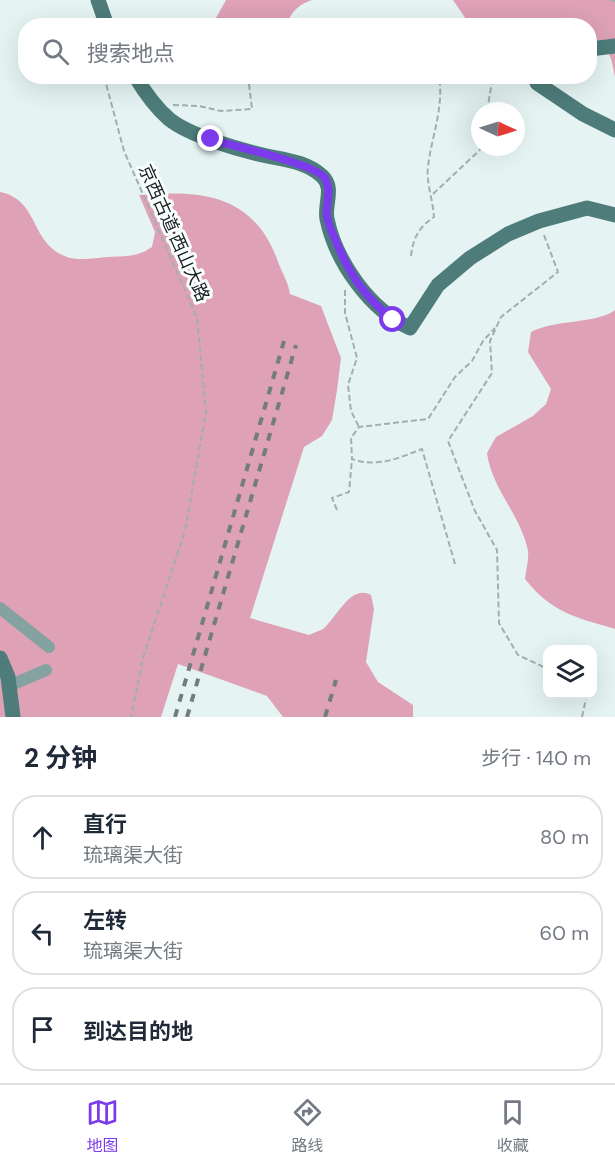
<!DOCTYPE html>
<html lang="zh">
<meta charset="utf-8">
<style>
:root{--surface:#fff;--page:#f2f2f3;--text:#1f2937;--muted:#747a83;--line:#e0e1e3;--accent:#7c3aed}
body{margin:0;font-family:"DM Sans","Noto Sans SC",sans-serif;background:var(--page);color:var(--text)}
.controls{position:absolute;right:18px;bottom:18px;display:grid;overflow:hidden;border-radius:12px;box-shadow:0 6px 24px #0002}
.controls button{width:54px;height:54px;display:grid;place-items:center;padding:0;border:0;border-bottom:2px solid var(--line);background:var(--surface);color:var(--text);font:30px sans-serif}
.compass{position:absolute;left:471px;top:102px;width:54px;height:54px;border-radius:50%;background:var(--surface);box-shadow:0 6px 24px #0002;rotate:94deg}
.stop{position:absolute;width:18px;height:18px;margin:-14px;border:4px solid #7c3aed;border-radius:50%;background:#fff}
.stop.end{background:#7c3aed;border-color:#fff;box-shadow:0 2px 6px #0008}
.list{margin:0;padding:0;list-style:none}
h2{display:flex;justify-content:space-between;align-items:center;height:78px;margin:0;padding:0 24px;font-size:26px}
h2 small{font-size:20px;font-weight:400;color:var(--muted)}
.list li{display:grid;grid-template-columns:39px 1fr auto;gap:18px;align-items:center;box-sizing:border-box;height:84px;margin:0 12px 12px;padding:0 12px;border:2px solid var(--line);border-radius:24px}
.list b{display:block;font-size:22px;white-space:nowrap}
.list p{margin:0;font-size:20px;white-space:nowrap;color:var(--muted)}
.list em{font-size:20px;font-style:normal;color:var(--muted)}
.icon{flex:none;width:33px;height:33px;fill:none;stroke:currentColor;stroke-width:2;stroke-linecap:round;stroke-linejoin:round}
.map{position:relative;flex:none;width:615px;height:717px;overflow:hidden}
.search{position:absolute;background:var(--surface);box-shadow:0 6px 24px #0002;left:18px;right:18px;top:18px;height:66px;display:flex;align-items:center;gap:15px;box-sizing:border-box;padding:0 21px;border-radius:24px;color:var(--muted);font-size:22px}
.sheet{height:366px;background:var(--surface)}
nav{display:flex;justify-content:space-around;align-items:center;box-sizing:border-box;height:84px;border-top:2px solid var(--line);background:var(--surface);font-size:16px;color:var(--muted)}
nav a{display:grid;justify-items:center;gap:3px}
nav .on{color:var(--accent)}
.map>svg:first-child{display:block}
.forest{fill:#dea1b5}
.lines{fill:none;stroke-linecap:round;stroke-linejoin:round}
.path{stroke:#a3afae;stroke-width:2;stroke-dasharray:6 3;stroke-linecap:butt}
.street{stroke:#83a2a0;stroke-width:12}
.secondary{stroke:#4d7c7a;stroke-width:15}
.rail{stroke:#737d7c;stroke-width:4;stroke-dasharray:8 8;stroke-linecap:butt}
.route{stroke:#7c3aed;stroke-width:8}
.labels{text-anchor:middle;stroke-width:6;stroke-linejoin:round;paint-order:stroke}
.street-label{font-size:18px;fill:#181e1d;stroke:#f9ffff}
</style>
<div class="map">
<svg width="615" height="717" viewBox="0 0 615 717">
<rect width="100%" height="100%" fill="#e5f4f3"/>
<path class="forest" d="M226,0h86c-12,4 -23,12 -24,25h-76z
M453,0h162v77c-4,-22 -4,-27 -25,-35v-16l-120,-1z
M0,192c40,8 29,51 67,65 11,4 29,1 41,0 18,-1 30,0 44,-10l3,-15 -16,-37c61,-5 113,-2 138,64 4,12 11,22 13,35l31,12 20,52 -4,32 -5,30 -10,16 -18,11 -54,171 59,17c4,-2 10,-4 14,-6 14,-11 27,-45 48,-34l3,14 -8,53 12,20 35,23v12h-130l-16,-21 -89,-32 -17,53h-161z
M615,310v319c-40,-12 -63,-16 -90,-50 1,-9 4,-20 3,-28 -7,-36 -36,-61 -41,-98l9,-16 37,-21 13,-12 5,-15 -23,-37 3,-20c25,-13 66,-8 84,-22z"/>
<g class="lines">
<path class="path" d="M610,0l5,1
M104,76l20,75 73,167 9,94 -21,119 -42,127 -12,59
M173,105l26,1 22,5 31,-2 -4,-33
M487,111l6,-35
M433,194l50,-47
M544,235l14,37 -57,45 -11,24 2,32 -44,68 27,70 22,39 2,73 19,32 30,14
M411,256c2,-18 8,-29 23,-39 -1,-17 -8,-34 -6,-51 4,-31 16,-58 11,-90
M345,290v23l12,45 -9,27 3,26 8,16
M337,510l-5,-12 17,-6 3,-33
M455,564l-33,-115c-23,9 -45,19 -70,10l-1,-21 8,-11 69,-8 27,-42 17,-16 11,-20 12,-13
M582,717l5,-23"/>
<path class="street" d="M0,608l49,39
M9,686l37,-16"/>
<path class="secondary" d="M98,0l9,26
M590,49l25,-3
M135,76c9,15 20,31 34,43 21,17 71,31 98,37 19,4 40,6 55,20 13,12 2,28 5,43 9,43 43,91 83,109l28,-43 32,-27 38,-24 31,-13 48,-13 28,7
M536,76l1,7 46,31 32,16
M0,658l8,19 5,40"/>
<path class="rail" d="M175,717l109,-376
M187,717l109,-372
M325,717l11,-37"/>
</g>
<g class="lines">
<path class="route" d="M211,139c23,8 101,24 113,38 9,13 1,27 3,40 1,7 5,15 8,22 14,35 29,57 58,81"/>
</g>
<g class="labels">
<g class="street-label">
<text transform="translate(174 233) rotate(66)" y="6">京西古道·西山大路</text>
</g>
</g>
</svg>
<div class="controls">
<button><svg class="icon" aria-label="layers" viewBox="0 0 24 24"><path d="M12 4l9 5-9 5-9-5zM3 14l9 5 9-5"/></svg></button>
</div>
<svg class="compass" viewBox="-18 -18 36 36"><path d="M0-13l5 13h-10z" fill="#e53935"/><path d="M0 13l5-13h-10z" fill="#747a83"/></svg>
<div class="stop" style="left:393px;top:320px"></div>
<div class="stop end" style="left:211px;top:139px"></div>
<div class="search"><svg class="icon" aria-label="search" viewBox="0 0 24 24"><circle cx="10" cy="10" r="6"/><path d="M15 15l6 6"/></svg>搜索地点</div>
</div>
<section class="sheet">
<h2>2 分钟<small>步行 · 140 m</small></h2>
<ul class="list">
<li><svg class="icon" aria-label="ahead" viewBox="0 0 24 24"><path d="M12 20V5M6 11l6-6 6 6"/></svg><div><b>直行</b><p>琉璃渠大街</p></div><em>80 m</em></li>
<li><svg class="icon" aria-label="left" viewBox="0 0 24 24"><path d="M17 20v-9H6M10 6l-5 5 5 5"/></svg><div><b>左转</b><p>琉璃渠大街</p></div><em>60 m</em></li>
<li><svg class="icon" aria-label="arrive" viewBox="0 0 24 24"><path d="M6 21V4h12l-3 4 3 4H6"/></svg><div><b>到达目的地</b></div></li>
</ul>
</section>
<nav>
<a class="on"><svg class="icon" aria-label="map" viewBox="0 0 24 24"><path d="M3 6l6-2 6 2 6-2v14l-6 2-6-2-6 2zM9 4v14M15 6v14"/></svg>地图</a>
<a><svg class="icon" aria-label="directions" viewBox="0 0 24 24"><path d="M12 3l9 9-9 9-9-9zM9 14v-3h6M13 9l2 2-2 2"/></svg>路线</a>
<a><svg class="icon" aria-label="saved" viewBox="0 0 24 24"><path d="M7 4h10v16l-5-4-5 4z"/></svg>收藏</a>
</nav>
